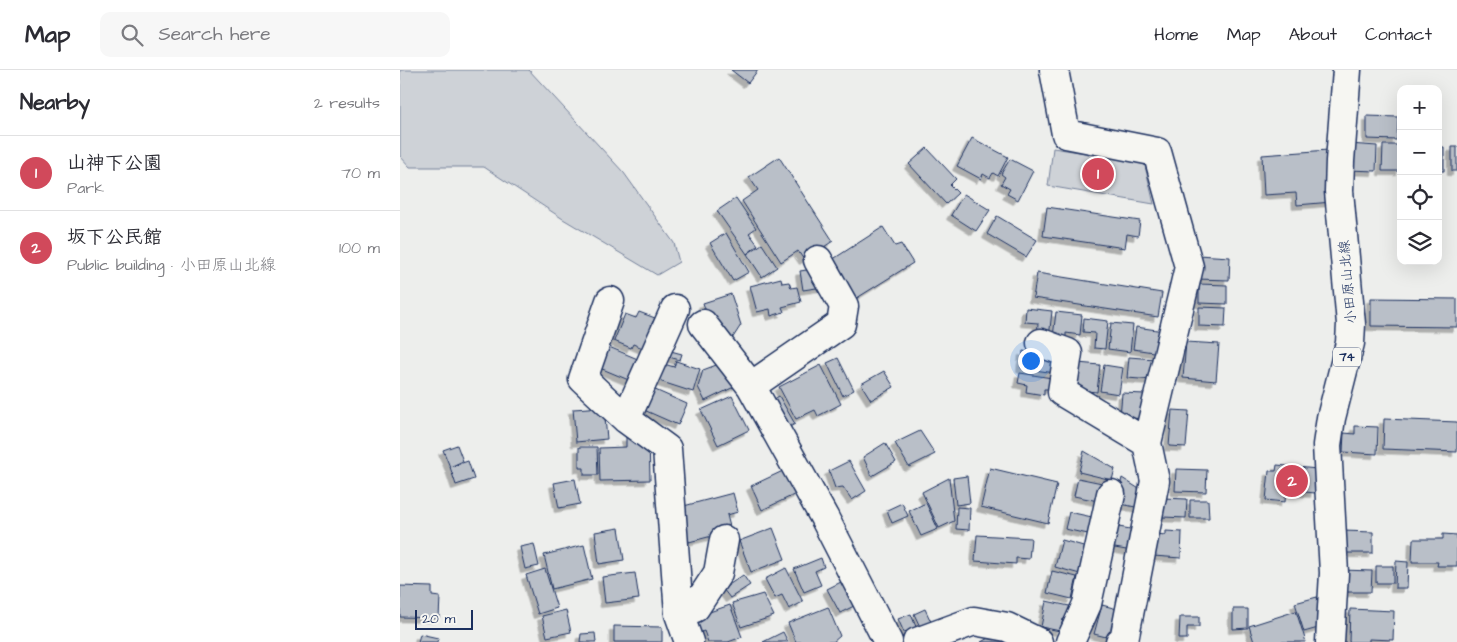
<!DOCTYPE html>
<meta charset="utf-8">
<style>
:root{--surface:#fff;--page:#f7f7f7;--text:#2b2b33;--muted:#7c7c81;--line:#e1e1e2;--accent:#d1495b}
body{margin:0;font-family:"Architects Daughter","Klee One",sans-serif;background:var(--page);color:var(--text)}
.controls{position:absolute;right:15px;top:15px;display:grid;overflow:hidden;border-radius:10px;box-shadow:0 5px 20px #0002}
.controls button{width:45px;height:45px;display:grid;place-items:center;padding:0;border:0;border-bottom:1px solid var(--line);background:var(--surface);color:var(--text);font:25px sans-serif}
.scale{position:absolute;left:15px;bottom:12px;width:58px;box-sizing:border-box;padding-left:5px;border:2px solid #1b2f5e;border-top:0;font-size:14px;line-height:18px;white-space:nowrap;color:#1b2f5e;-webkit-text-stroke:4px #f6f6f2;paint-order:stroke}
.you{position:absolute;left:630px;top:290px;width:18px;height:18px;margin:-12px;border:4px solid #fff;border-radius:50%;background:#1a73e8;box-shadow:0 0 0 8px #1a73e833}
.badge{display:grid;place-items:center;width:32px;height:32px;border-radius:50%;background:var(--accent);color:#fff;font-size:16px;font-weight:700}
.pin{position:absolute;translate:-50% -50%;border:2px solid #fff;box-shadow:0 1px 5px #0006}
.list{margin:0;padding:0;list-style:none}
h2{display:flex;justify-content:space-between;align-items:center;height:65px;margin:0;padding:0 20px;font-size:21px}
h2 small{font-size:16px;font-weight:400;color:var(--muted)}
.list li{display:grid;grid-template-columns:32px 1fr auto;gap:15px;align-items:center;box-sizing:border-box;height:75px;padding:0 20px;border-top:1px solid var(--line)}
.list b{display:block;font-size:19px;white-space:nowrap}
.list p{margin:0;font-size:16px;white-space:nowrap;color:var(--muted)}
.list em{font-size:16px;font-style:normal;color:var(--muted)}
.icon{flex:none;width:28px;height:28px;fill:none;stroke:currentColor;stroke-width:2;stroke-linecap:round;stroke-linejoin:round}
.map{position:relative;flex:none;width:1057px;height:572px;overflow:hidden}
header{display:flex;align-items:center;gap:30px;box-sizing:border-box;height:70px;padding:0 25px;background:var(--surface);border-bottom:1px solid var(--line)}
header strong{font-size:24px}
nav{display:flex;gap:28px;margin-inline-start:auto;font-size:18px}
.search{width:350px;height:45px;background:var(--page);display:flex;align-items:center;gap:12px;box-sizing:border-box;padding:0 18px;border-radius:10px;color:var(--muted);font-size:19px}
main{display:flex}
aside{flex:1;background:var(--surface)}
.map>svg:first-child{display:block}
.green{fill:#ced2d7;stroke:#74809a}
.building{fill:#b9bfc8;stroke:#1b2f5e;filter:url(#shadow)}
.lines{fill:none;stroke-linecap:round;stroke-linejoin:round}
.minor-casing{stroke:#1b2f5e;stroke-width:31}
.major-casing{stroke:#1b2f5e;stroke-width:31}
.minor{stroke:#f6f6f2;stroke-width:28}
.major{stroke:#f6f6f2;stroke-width:28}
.labels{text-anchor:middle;stroke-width:4.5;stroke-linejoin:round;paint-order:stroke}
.shield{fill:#f6f6f2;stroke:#5d6b8a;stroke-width:1}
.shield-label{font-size:12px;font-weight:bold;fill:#1b2f5e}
.street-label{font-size:14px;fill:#1b2f5e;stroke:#f6f6f2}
</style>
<header>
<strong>Map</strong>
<div class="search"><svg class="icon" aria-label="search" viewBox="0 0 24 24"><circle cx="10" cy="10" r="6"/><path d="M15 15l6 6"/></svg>Search here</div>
<nav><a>Home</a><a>Map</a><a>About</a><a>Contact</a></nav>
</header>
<main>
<aside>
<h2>Nearby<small>2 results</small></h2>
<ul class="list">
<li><span class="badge">1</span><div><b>山神下公園</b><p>Park</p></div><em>70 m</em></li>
<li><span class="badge">2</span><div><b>坂下公民館</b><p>Public building · 小田原山北線</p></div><em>100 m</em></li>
</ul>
</aside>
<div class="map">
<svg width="1057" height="572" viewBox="0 0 1057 572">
<defs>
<filter id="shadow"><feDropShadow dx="-4.5" dy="4.5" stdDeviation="0" flood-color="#0004"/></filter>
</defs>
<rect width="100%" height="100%" fill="#edeeec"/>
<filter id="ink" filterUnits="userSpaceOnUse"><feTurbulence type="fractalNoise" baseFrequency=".02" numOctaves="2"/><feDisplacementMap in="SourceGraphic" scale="10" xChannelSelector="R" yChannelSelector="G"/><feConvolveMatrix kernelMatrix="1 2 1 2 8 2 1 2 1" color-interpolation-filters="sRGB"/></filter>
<g filter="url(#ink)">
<path class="green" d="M0,0h129l95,103 50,70 5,19 -22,13 -94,-56 -79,-52h-74l-10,-11z
M653,78l91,14 10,42 -106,-18z"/>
<path class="building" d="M331,0h27l-10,13z
M967,46l31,1 -1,23 -30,-1z
M572,68l36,19 -10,19 -5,-3 -3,5 -7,-4 -2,5 -24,-13z
M949,74l28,2 -1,25 -28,-1z
M983,75h18v26h-19z
M1038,77h6v24h-6z
M1052,77h5v24h-5z
M527,78l29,31 -6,6 8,8 -12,11 -37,-40z
M928,80l4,52 -35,3 -1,-12 -32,2 -2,-40z
M379,87l54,84 -29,19 -6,-9 -17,11 -39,-61 16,-11 -9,-13z
M610,89l23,12 -15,29 -11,-6 3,-5 -9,-5 4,-7 -4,-3z
M564,124l26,16 -14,21 -25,-16z
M336,128l20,30 -7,5 9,12 -11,9 -30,-43z
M647,137l93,14 -2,15 -11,-2 -2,14 -82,-12z
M597,146l40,24 -11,17 -39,-23z
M483,157l12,19 6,-2 12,19 -64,40 -25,-38z
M326,163l23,39 -16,9 -23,-38z
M362,174l15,23 -15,10 -15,-23z
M798,185l32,2 -1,23 -32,-1z
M419,198l4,19 -20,3 -3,-19z
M637,203l125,20 -4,24 -125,-19z
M381,208l1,5 7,-1 2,6 6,-1 4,15 -19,5 2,5 -13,4 -1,-7 -13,3 -7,-26z
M799,214l28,1v19l-28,-1z
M331,224l10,31 -9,14 -18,-4 -11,-32z
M971,228l86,1v28l-86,-1z
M799,237l27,1 -1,19 -26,-1z
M626,238l26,3 -3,27 -12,-1 1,-14 -13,-1z
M239,242l16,6 -4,7 4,2 -10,22 -12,-5 -2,4 -17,-7 11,-27 11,4z
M656,242l26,3 -2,20 -14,-2v5l-13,-1z
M684,248l24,3 -3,28 -11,-1 1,-15 -12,-1z
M711,253l22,2 -3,27 -22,-3z
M736,257l28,4 -4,22 -27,-4z
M786,272l33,2 -3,37 -33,-3z
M209,277l31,13 -9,21 -31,-13z
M267,280l15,4 -2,6 -15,-4z
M623,281l34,5 -2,17 -34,-5z
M729,287l26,2 -2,21 -26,-2z
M438,288l16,32 -11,6 -16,-33z
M276,291l24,8 -7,23 -34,-11 5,-17 10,3z
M678,293l22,2 -3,27 -22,-2z
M319,294l19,21 -33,16 -7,-14 5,-17z
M421,295l20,39 -23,12 -3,-6 -19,9 -17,-32z
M704,295l19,3 -4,26 -19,-3z
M484,301l10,16 -23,13 -10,-16z
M620,303l32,5 -2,11h-6v6l-18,-3 1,-7 -9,-2z
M253,319l34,15 -9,21 -34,-15z
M722,323l23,1 -1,25 -24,-2z
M332,326l17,34 -31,15 -17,-35z
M379,326l16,28 -11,6 -16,-27z
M204,337l3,32 -31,3 -3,-33z
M772,340l17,1 -3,36 -17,-1z
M984,349l73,3v30l-74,-3z
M955,356l23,1 -1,27 -34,-2 1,-19 11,1z
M520,361l15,23 -26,13 -14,-24z
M249,366l1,44 -50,1 -1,-33 27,-1v-10z
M485,373l11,19 -24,14 -9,-19z
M57,375l6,16 -13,6 -7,-17z
M179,377h18l1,28h-14v-7h-5z
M684,381l31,18 -3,11 -33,-8z
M68,391l6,18 -18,6 -6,-18z
M449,391l17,30 -14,9 -9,-13 -8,1 -6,-17z
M877,395l40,4 -2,24 -29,-3 -1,12 -19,-2 3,-29h7z
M590,398l67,16 -9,39 -67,-16z
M387,399l11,24 -36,17 -11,-24z
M776,399l31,1 -1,22 -31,-1z
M567,406l3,27 -14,2 -3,-27z
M549,408l5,43 -15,7 -17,-36z
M678,408l24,5 -4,18 -24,-5z
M722,408l22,14 -4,16 -24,-5z
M175,409l5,25 -21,4 -5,-25z
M333,423l5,19 -11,3 4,16 -42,11 -9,-35z
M763,428l24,1 -1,19 -23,-1z
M790,430h18l1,18h-19z
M502,433l6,13 -16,7 -5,-13z
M526,433l12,26 -17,7 -12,-25z
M557,437l13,1 -1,22 -13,-1z
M669,442l23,5 -4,17 -23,-5z
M713,456l23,4 -4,21 -23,-4z
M219,458l5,32 -25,4 -4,-32z
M373,458l12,31 -34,13 -12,-31z
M766,461l16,1 -1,26 -28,-2 2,-22 11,1z
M943,461l30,1v21h-31z
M1043,464l14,1v31h-20l1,-4h-26l1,-23h30z
M577,465l54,3 -2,21 -13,-1v6l-41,-3z
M662,470l25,7 -7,27 -25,-7z
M134,474l5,22 -14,3 -5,-22z
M184,475l8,34 -40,10 -8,-34z
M421,488l3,9 -9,4 6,14 -17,7 -10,-23z
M996,491l12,1 -1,26h-12z
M976,496h17v17h-17z
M386,498l17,34 -14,7 -7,-14 -7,3 -10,-19z
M145,499l12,39 -19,6 -12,-39z
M942,500l30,1 -1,21h-29z
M652,501l25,6 -5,22 -25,-6z
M235,503l4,26 -34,4 -3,-26z
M343,505l7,10 -20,13 -7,-9z
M443,511l13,24 -16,8 -13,-24z
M0,516l32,1v9l8,1 -1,21 -39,-1z
M363,524l11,22 -33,11 -9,-24z
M917,527l8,29 -21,6 -9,-29z
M646,531l28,6 -3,14 -8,-2 -3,12 -19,-4z
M330,535l12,32 -14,5h-20l-4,-11 -9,4 -6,-16z
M702,535l19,5 -7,29 -20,-5z
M428,537l12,29 -7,6h-37l-8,-19z
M525,539l8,17 -11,5 -8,-17z
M833,539h15v19l-15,1z
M950,539l44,2 -1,29 -24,-1v3h-20z
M166,540l5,22 -24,5 -5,-21z
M896,541l10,31h-52l-5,-16z
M511,544l7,18 -12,5 -8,-18z
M780,547h19v10h-12v12h-8z
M214,556l48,1v15h-48z
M383,562l5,10h-25z
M195,563l1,9h-16l1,-8z
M598,563l17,9h-34z
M20,564l18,4 -1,4h-19z"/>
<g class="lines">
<defs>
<path id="minor" d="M654,0l12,64 91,18 32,115 -42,176 8,38 -31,159 -4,2
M210,231l-27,78 43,40 41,30 12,165 10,28
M303,254l48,62 73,131 64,125
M641,273l27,10 -6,39 85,51
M351,316l90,-62 3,-18 -26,-46
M226,349l49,-110
M279,544l16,-6 23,-35 6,-33
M517,572l57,-21 33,6 31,15
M670,572l17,-38 24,-110"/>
<path id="major" d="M930,572l4,-69 -7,-128 4,-27 19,-75 1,-19 -12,-133 1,-30 7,-91"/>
</defs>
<use href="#minor" class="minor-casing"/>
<use href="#major" class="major-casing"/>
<use href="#minor" class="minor"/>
<use href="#major" class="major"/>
</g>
</g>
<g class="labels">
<rect class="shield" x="933" y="277.5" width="28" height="19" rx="4"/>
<g class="shield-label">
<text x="947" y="291">74</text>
</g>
<g class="street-label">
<text transform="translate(947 212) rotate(-95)" y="5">小田原山北線</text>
</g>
</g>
</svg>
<div class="controls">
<button>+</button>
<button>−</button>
<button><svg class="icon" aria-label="locate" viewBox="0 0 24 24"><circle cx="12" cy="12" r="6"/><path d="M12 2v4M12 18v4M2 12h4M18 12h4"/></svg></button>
<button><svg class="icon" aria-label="layers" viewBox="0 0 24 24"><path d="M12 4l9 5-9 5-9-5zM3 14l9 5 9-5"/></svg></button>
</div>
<div class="scale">20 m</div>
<div class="you"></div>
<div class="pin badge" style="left:698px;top:104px">1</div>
<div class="pin badge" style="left:892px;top:411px">2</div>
</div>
</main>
